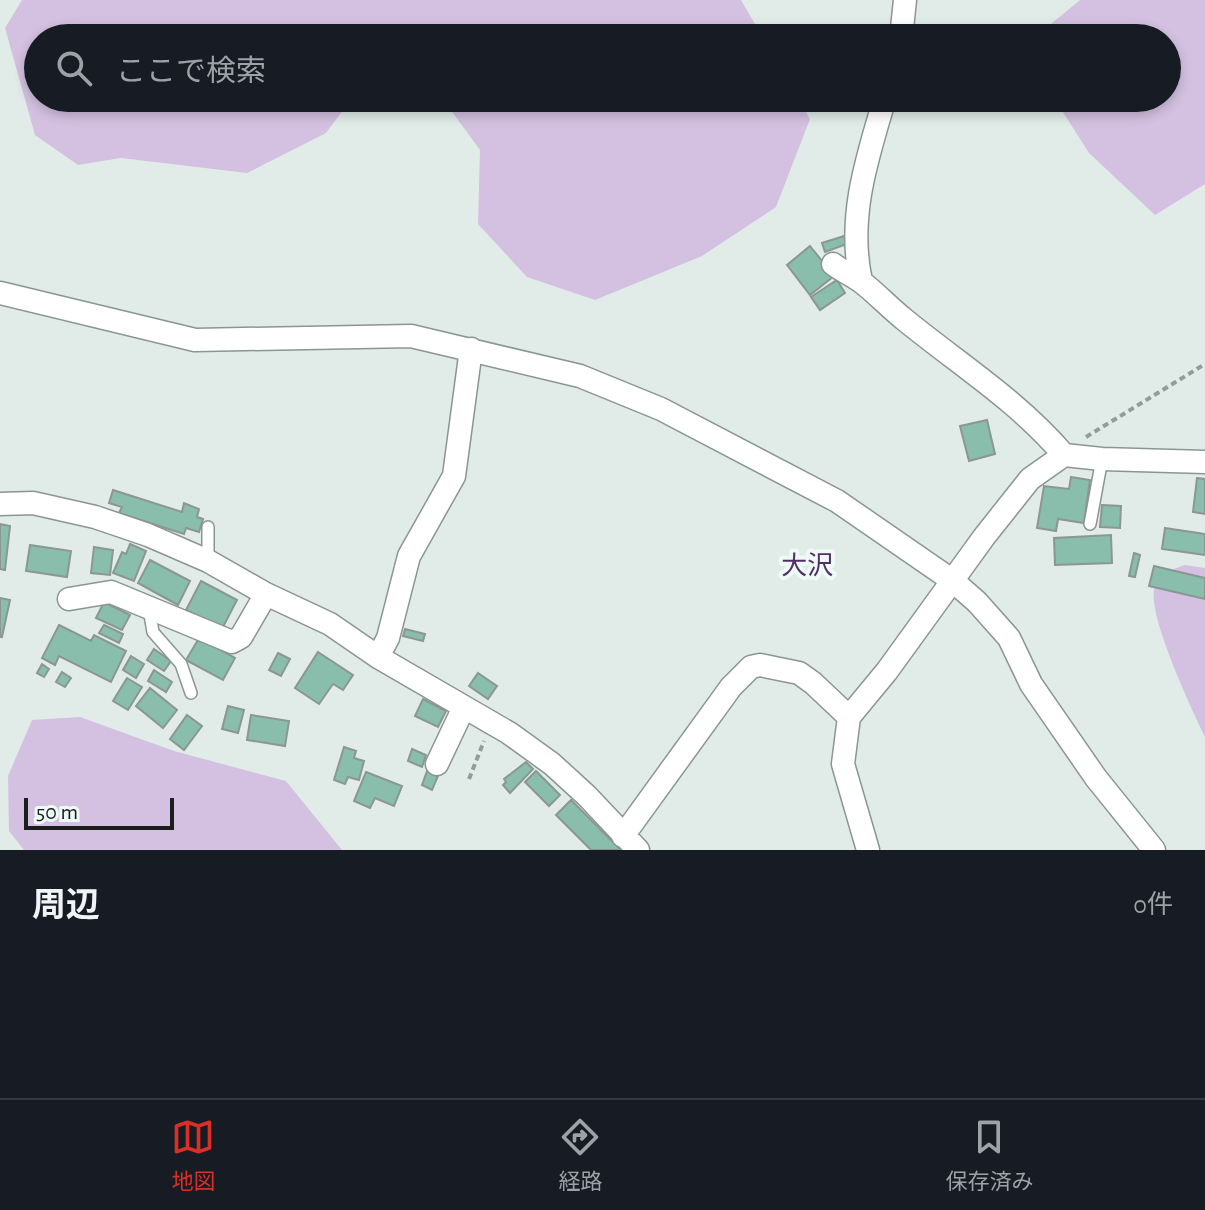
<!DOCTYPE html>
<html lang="ja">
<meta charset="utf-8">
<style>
:root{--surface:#171b24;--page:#242831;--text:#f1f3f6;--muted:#9ea1a6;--line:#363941;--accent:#d93025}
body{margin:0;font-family:"Alegreya Sans","Noto Sans JP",sans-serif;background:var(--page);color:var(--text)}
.scale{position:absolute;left:24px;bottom:20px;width:150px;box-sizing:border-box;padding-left:8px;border:4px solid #1a1e1c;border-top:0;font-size:22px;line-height:28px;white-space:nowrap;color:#1a1e1c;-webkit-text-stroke:6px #eefaf5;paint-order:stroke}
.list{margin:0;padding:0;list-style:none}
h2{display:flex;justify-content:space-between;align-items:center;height:104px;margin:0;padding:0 32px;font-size:34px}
h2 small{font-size:26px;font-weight:400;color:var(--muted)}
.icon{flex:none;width:44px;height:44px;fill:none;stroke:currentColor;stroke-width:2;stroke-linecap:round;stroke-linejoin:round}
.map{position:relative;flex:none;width:1205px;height:850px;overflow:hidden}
.search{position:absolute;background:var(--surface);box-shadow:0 4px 12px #0003;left:24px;right:24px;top:24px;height:88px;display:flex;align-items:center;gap:20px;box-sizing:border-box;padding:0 28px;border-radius:44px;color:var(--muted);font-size:30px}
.sheet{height:248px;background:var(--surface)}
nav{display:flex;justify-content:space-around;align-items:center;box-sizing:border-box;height:112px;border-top:2px solid var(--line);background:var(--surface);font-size:22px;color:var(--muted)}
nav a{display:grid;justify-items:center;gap:4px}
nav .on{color:var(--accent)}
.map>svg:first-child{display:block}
.green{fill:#d4c1e1}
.building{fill:#88beab;stroke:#8c9692;stroke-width:2}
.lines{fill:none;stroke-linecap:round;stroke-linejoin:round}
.lane-casing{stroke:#8b9592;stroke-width:14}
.street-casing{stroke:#8b9592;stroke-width:25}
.path{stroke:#949c99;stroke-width:4;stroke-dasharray:6 4;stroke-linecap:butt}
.lane{stroke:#fff;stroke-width:11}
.street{stroke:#fff;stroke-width:22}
.labels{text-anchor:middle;stroke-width:8;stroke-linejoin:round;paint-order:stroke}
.quarter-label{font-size:26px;fill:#522e66;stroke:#eefaf5}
</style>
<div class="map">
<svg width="1205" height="850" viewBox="0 0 1205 850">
<rect width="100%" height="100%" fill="#e1ece8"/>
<path class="green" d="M22,0h719l22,38h-725v60h314l-26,35 -79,40 -126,-15 -43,7 -43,-30 -30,-107z
M1080,0h125v184l-50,31 -66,-62 -35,-55h113v-60h-119l-2,-10z
M442,98h356l12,21 -34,88 -74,49 -107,44 -68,-23 -49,-53 2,-74z
M1185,565l20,3v169c-12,-25 -60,-126 -50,-150 6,-13 17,-18 30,-22z
M80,717l94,34 112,30 56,69h-318l-15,-19 -1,-55 24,-56z"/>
<path class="building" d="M844,236l3,8 -22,8 -3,-9z
M810,246l24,30 -24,19 -23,-30z
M837,280l8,13 -25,17 -9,-13z
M987,420l8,34 -26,7 -9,-35z
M1071,477l19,3 -6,43 -26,-4 -2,12 -19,-3 7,-42 25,3z
M1197,478l8,1v35l-12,-2z
M113,490l69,22 2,-9 15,6 -2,8 6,2 -4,13 -13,-4 -2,6 -65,-21 3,-6 -13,-4z
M1102,505l19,1 -1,22 -20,-1z
M0,524l10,2 -5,44 -5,-1z
M1165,528l40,6v21l-43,-6z
M1111,535l1,28 -57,2 -1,-27z
M130,544l16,7 -12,30 -21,-8 9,-21 4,2z
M30,545l41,6 -4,26 -41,-6z
M94,547l19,3 -3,25 -19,-2z
M1134,553l6,2 -5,22 -6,-1z
M150,560l40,21 -12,24 -40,-22z
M1154,566l51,12v21l-56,-13z
M201,581l36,19 -15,29 -36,-19z
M0,598l10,2 -8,37h-2z
M104,602l26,13 -8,15 -26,-12z
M59,625l32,16 3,-6 32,16 -15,31 -52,-26 -4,9 -13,-7z
M104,625l19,9 -4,9 -20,-10z
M405,629l20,5 -2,7 -20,-5z
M199,638l36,20 -12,22 -37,-20z
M154,649l17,12 -7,10 -17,-11z
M318,652l35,23 -10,15 -10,-6 -14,20 -24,-16z
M278,653l12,6 -9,17 -12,-6z
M131,656l13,8 -8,14 -13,-8z
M42,664l7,5 -5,8 -7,-4z
M154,670l18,12 -6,10 -18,-11z
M62,672l9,6 -6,9 -9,-5z
M478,673l19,13 -9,13 -19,-13z
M127,678l15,9 -14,23 -15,-9z
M150,688l27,22 -14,18 -27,-22z
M423,699l23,12 -8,16 -23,-11z
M228,706l16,4 -6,23 -16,-4z
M187,715l15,11 -18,24 -14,-11z
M251,715l38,6 -4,25 -38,-6z
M344,747l12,4 -2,7 10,3 -5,19 -11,-3 -3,7 -11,-4z
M412,749l14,6 -4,12 -14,-6z
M526,762l7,7 -23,24 -7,-8 3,-3 -2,-3z
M427,771l11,5 -6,14 -10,-5z
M536,771l24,24 -11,11 -24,-24z
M366,772l36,14 -8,20 -19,-8 -5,10 -16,-7z
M571,800l50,50h-30l-35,-35z"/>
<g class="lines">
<defs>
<path id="lane" d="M1090,524l12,-65
M208,561v-34
M149,609l4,23 28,32 10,29"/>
<path id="street" d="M901,38l4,-38
M833,264c10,8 22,12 31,20 14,11 27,25 41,36 55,45 113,81 159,135
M861,281c-14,-63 6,-123 24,-183
M0,293l195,47 216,-4 169,40 81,33 176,92 116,80 24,21 32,36 22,46 65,94 58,72
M0,504l33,-1 62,14 53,18 60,26 58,33 64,30 48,33 131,76 43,31 35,32 51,54
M69,599l42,-7 121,50 9,-5 25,-43
M378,657l10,-19 21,-82 45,-80 17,-127
M437,764l27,-57
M623,836l108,-149 20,-20 9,-2 39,8 14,10 36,34
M868,850l-25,-86 6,-47 38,-46 97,-134 46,-58 34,-24 38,4 103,3"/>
</defs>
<use href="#lane" class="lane-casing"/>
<use href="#street" class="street-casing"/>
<path class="path" d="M1086,437l119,-73
M469,779l15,-38"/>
<use href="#lane" class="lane"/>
<use href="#street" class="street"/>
</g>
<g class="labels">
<g class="quarter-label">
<text x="807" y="574">大沢</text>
</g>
</g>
</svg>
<div class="scale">50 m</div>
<div class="search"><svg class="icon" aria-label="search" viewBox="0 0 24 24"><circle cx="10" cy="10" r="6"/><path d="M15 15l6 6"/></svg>ここで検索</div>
</div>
<section class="sheet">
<h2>周辺<small>0件</small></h2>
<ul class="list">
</ul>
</section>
<nav>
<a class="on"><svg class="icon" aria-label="map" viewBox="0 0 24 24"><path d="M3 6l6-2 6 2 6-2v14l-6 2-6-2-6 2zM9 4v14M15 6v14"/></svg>地図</a>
<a><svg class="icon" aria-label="directions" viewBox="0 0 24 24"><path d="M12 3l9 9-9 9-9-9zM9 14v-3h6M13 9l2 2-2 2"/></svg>経路</a>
<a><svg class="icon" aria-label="saved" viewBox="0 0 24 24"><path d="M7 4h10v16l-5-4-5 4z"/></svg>保存済み</a>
</nav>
